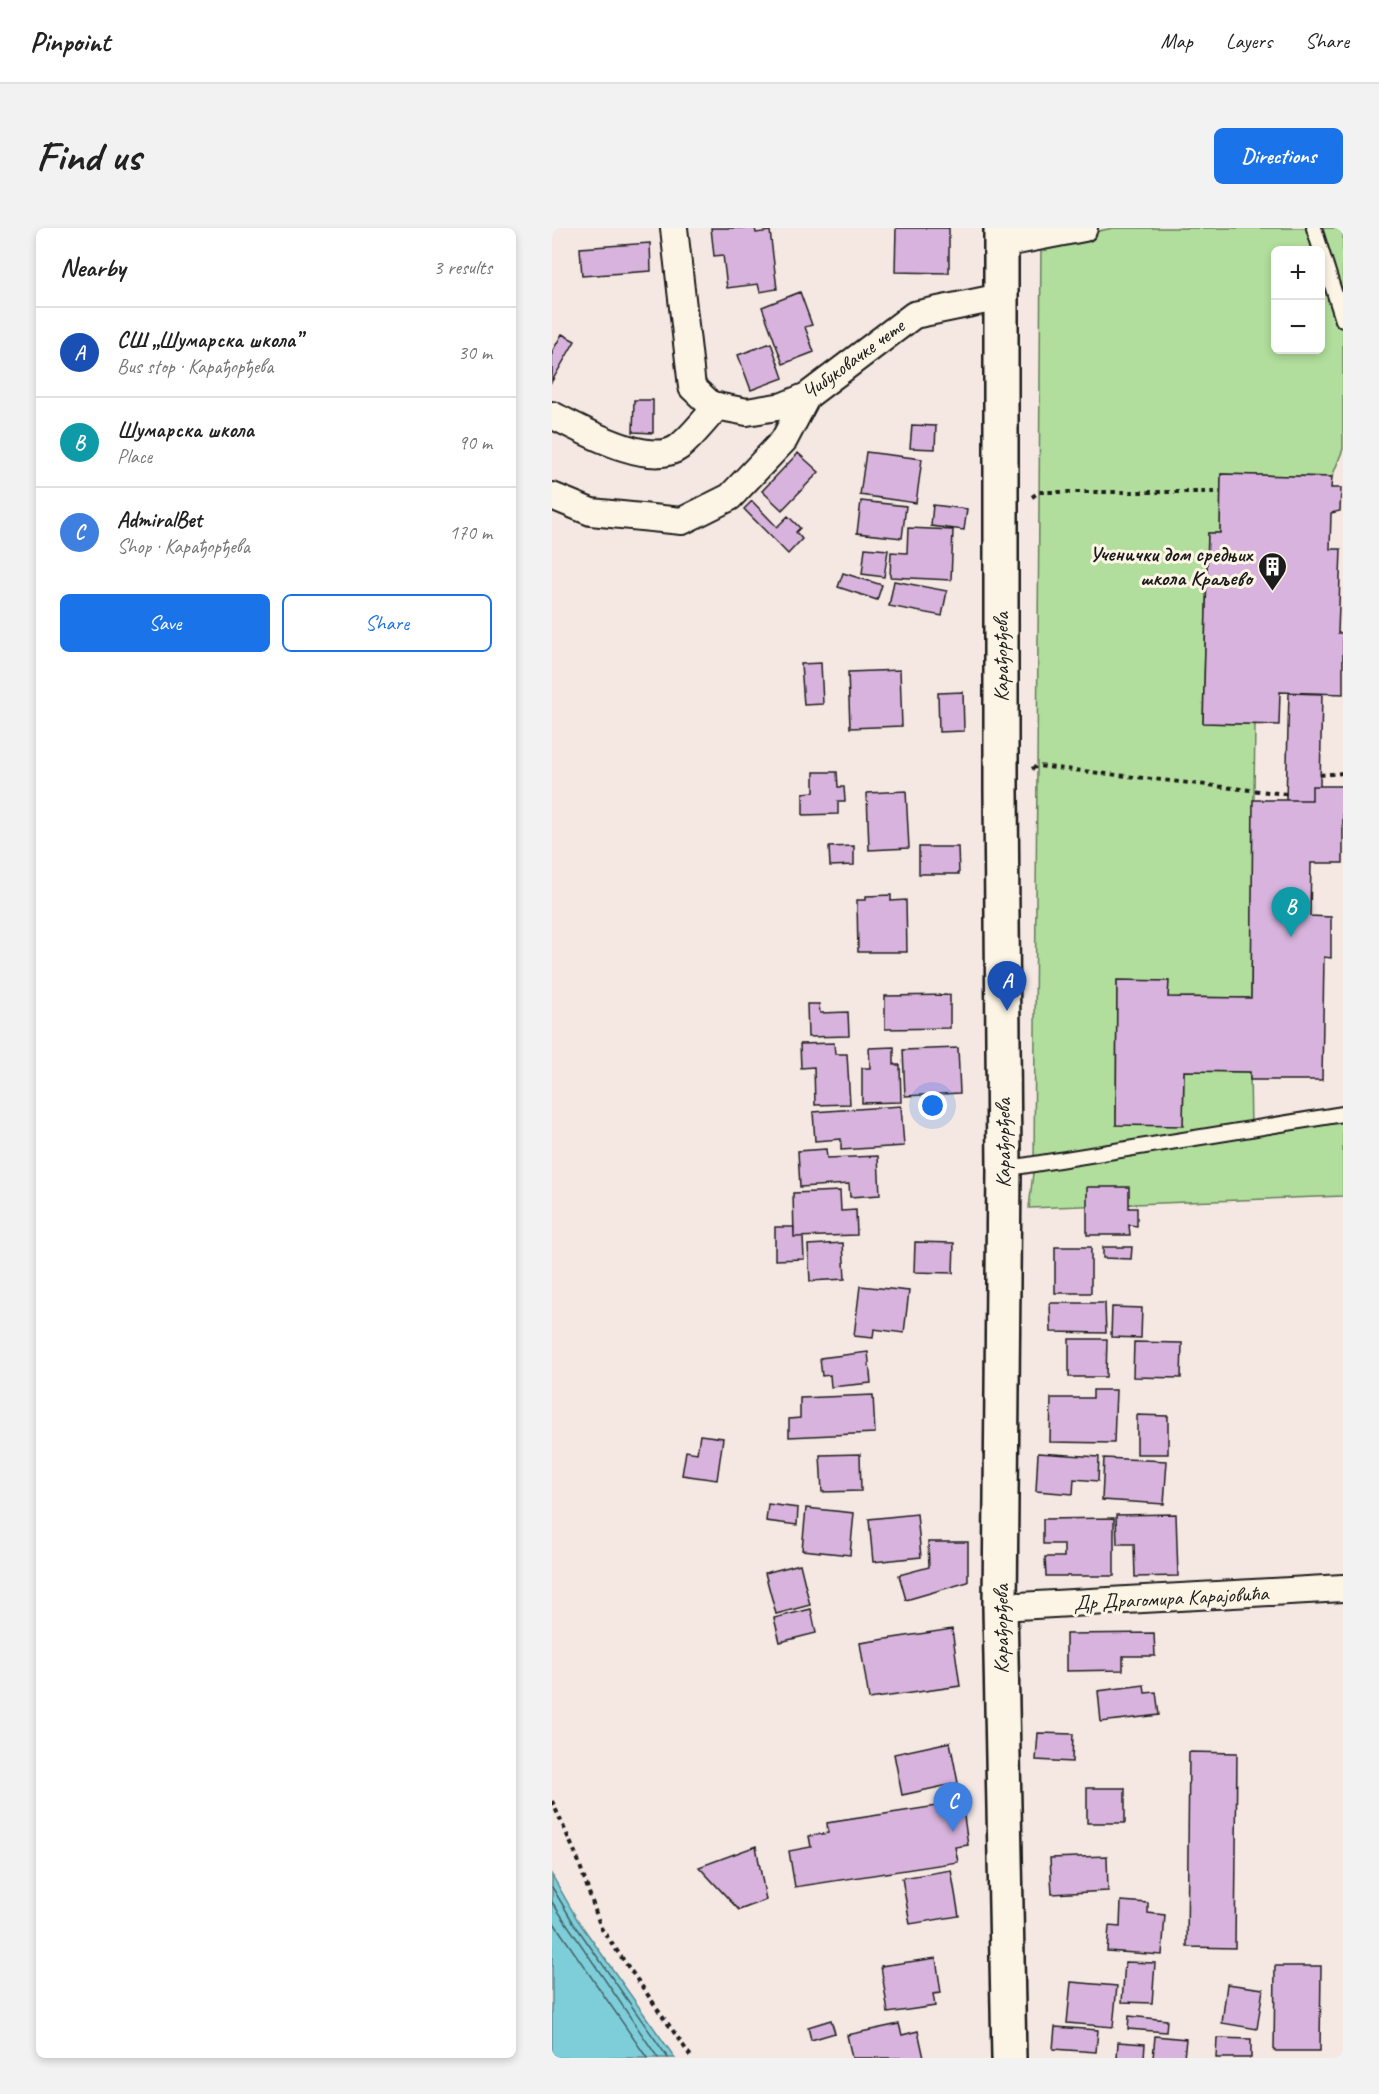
<!DOCTYPE html>
<meta charset="utf-8">
<style>
:root{--surface:#fff;--page:#f2f2f2;--text:#222;--muted:#767676;--line:#e0e0e0;--accent:#1a73e8}
body{margin:0;font-family:Caveat,sans-serif;background:var(--page);color:var(--text)}
.controls{position:absolute;right:18px;top:18px;display:grid;overflow:hidden;border-radius:9px;box-shadow:0 3px 9px #0003}
.controls button{width:54px;height:54px;display:grid;place-items:center;padding:0;border:0;border-bottom:2px solid var(--line);background:var(--surface);color:var(--text);font:30px sans-serif}
.you{position:absolute;left:381px;top:878px;width:21px;height:21px;margin:-15px;border:4px solid #fff;border-radius:50%;background:#1a73e8;box-shadow:0 0 0 9px #1a73e833}
.badge{display:grid;place-items:center;width:39px;height:39px;border-radius:50%;background:var(--accent);color:#fff;font-size:20px;font-weight:700}
.pin{position:absolute;translate:-50% -50px;filter:drop-shadow(0 2px 3px #0008)}
.pin::after{content:'';position:absolute;top:32px;width:21px;height:18px;background:inherit;clip-path:polygon(0 0,100% 0,50% 100%)}
.list{margin:0;padding:0;list-style:none}
h2{display:flex;justify-content:space-between;align-items:center;height:78px;margin:0;padding:0 24px;font-size:26px}
h2 small{font-size:20px;font-weight:400;color:var(--muted)}
.list li{display:grid;grid-template-columns:39px 1fr auto;gap:18px;align-items:center;box-sizing:border-box;height:90px;padding:0 24px;border-top:2px solid var(--line)}
.list b{display:block;font-size:22px;white-space:nowrap}
.list p{margin:0;font-size:20px;white-space:nowrap;color:var(--muted)}
.list em{font-size:20px;font-style:normal;color:var(--muted)}
.actions{display:flex;gap:12px;padding:18px 24px}
.actions a{flex:1;padding:14px 0;border:2px solid var(--accent);border-radius:9px;text-align:center;font-size:21px;color:var(--accent)}
.actions .main{background:var(--accent);color:#fff}
.map{position:relative;flex:none;width:791px;height:1830px;overflow:hidden;border-radius:9px}
header{display:flex;align-items:center;gap:36px;box-sizing:border-box;height:84px;padding:0 30px;background:var(--surface);border-bottom:2px solid var(--line)}
header strong{font-size:28px}
nav{display:flex;gap:33px;margin-inline-start:auto;font-size:21px}
.intro{display:flex;align-items:center;justify-content:space-between;box-sizing:border-box;height:144px;padding:0 36px}
h1{margin:0;font-size:42px}
.button{padding:15px 27px;border-radius:9px;background:var(--accent);color:#fff;font-size:21px;font-weight:700}
main{display:flex;gap:36px;padding:0 36px}
aside{flex:1;background:var(--surface);border-radius:9px;box-shadow:0 3px 9px #0003}
.map>svg:first-child{display:block}
.green{fill:#b1de9c;stroke:#667d5c;stroke-width:1.5;fill-rule:evenodd}
.water{fill:#7eceda;stroke:#57878e;stroke-width:1.5}
.lines{fill:none;stroke-linecap:round;stroke-linejoin:round}
.shore{stroke:#436368;stroke-width:1.5}
.building{fill:#d8b3dd;stroke:#1c1c1c;stroke-width:1.5}
.lane-casing{stroke:#1c1c1c;stroke-width:18}
.street-casing{stroke:#1c1c1c;stroke-width:30}
.secondary-casing{stroke:#1c1c1c;stroke-width:38}
.path{stroke:#1c1c1c;stroke-width:4;stroke-dasharray:4.5 4.5;stroke-linecap:butt}
.lane{stroke:#fcf5e5;stroke-width:14}
.street{stroke:#fcf5e5;stroke-width:26}
.secondary{stroke:#fcf5e5;stroke-width:33}
.labels{text-anchor:middle;stroke-width:6;stroke-linejoin:round;paint-order:stroke}
.street-label{font-size:21px;fill:#1c1c1c;stroke:#fcf5e5}
.poi-label{font-size:21px;font-weight:bold;fill:#1c1c1c;stroke:#fcf5e5;text-anchor:end}
</style>
<header>
<strong>Pinpoint</strong>
<nav><a>Map</a><a>Layers</a><a>Share</a></nav>
</header>
<div class="intro"><h1>Find us</h1><a class="button">Directions</a></div>
<main>
<aside>
<h2>Nearby<small>3 results</small></h2>
<ul class="list">
<li><span class="badge" style="background:#1a4fb4">A</span><div><b>СШ „Шумарска школа”</b><p>Bus stop · Карађорђева</p></div><em>30 m</em></li>
<li><span class="badge" style="background:#0f9aa8">B</span><div><b>Шумарска школа</b><p>Place</p></div><em>90 m</em></li>
<li><span class="badge" style="background:#3f7fe0">C</span><div><b>AdmiralBet</b><p>Shop · Карађорђева</p></div><em>170 m</em></li>
</ul>
<div class="actions"><a class="main">Save</a><a>Share</a></div>
</aside>
<div class="map">
<svg width="791" height="1830" viewBox="0 0 791 1830">
<rect width="100%" height="100%" fill="#f5e8e3"/>
<filter id="ink" filterUnits="userSpaceOnUse"><feTurbulence type="fractalNoise" baseFrequency=".0167" numOctaves="2"/><feDisplacementMap in="SourceGraphic" scale="12" xChannelSelector="R" yChannelSelector="G"/><feConvolveMatrix kernelMatrix="1 2 1 2 8 2 1 2 1" color-interpolation-filters="sRGB"/></filter>
<g filter="url(#ink)">
<path class="green" d="M561,0h230v221l-11,28 -111,-3 -1,59h-12l-5,190 52,1 -4,274 -83,-1v-16h-51l-1,144h67l1,-54 66,1 1,56 92,-14v82l-314,12 5,-44 7,-921zM724,22h44v100h-44z"/>
<path class="water" d="M0,1647l25,44 98,139h-123z"/>
<g class="lines">
<path class="shore" d="M0,1659l21,35 95,136
M0,1674l106,156
M0,1692l95,138"/>
</g>
<path class="building" d="M159,0h44l1,5 14,-2 7,58 -17,3 -2,-8 -31,4 -4,-33 -9,1z
M344,0h53v45l-54,-1z
M98,15l1,28 -69,5 -2,-28z
M248,64l12,33 -7,2 9,25 -31,12 -21,-57z
M10,106l13,7 -23,40v-29z
M219,115l12,35 -32,12 -13,-35z
M82,172h19v33l-20,-1z
M360,197l24,1 -1,23 -25,-1z
M314,224l56,7 -6,44 -56,-8z
M246,225l21,19 -37,38 -20,-19z
M669,246l111,3 -1,11h10l-1,23 -9,2 -1,36h11l-3,84h5v61l-63,-2 -1,33 -76,-2 5,-190h12z
M200,273l25,26 11,-11 12,12 -4,4 6,7 -14,15 -44,-45z
M309,273l45,5 -4,32 -45,-5z
M381,277l34,4 -3,21 -33,-4z
M356,300l45,2 -2,50 -61,-3 1,-25 16,1z
M313,320l23,2 -4,27 -22,-3z
M291,345l39,12 -5,15 -39,-13z
M342,353l53,10 -5,25 -53,-10z
M269,435l2,41 -19,1 -3,-41z
M348,442l2,56 -52,2 -2,-56z
M411,464l1,39 -25,1 -1,-39z
M737,465l33,1 -2,92h-8v14h-26z
M262,544h23l1,15h6l1,14h-7v13l-35,1v-22l11,-1z
M760,558h31v77h-32l-1,53 21,1v41l-7,-1 -2,123h-72v-8l-66,-1 -1,55 -67,-1 1,-145 52,1 -1,16 83,1 2,-198h59z
M354,563l3,57 -40,2 -2,-57z
M302,618v19l-24,1 -1,-19z
M367,619h39l1,27h-40z
M339,667v6l15,-1 1,52h-49l-1,-52h9v-4z
M398,767v33l-65,1v-33z
M255,776h12l1,9 28,-1 1,24 -41,1z
M282,815l1,11h12l3,50 -35,1 -1,-38 -13,1 -1,-24z
M342,819v18h6l1,37 -39,1v-35h8l-1,-20z
M406,820l2,45 -55,3 -2,-46z
M349,878l3,40 -63,4v-11l-26,2 -2,-29z
M274,921l1,9 51,-2 2,39 -30,2 -1,-13 -49,3 -2,-36z
M535,959h42v21h8v18l-8,-1 1,10h-43z
M288,963l1,20 15,-1 1,25 -63,2 -1,-44z
M223,999h19v10h9l1,22 -29,1z
M363,1014l39,1 -1,30 -39,-1z
M291,1015l2,36 -35,2 -2,-36z
M503,1019h36v46h-36z
M551,1019h29l-1,12 -28,-1z
M308,1058l49,5 -5,42 -30,-4 -1,9 -19,-2z
M498,1075h55l1,30 -55,-1z
M560,1079l30,1 -1,30 -30,-1z
M517,1111h38l-1,38h-37z
M582,1114l48,1 -1,35 -48,-1z
M316,1124l3,31 -40,4 -1,-12 -8,1 -2,-18z
M541,1162h23l-2,53 -64,-1 1,-44h42z
M321,1167l2,38 -86,4v-18l11,-1v-20z
M585,1187l31,1v38h-31z
M148,1207l23,3 -6,42 -35,-5 4,-24 11,2z
M486,1225l61,4 -1,24 -24,-2 -1,15 -37,-3z
M308,1226l1,37 -39,1 -2,-37z
M552,1230l63,3 -3,43 -62,-4z
M216,1276l30,4 -1,17 -31,-4z
M254,1280l48,5 -4,42 -48,-5z
M365,1286l4,43 -48,5 -4,-43z
M624,1286l2,62 -43,1 -1,-33h-17l-1,-29z
M562,1290v58h-68l-1,-19h19v-13h-21v-25z
M376,1314h40v40l-62,18 -7,-25 30,-8z
M248,1336l10,41 -34,9 -11,-41z
M259,1381l5,24 -36,9 -6,-24z
M400,1401l8,57 -91,13 -9,-56z
M602,1405l1,23h-32v14l-57,1v-37z
M592,1457l1,8 11,-1 3,23 -58,7 -3,-31z
M486,1505l35,1 -1,28 -36,-2z
M398,1514l8,41 -56,12 -8,-41z
M637,1524l48,1 -2,195 -48,-1z
M535,1560h38v35h-38z
M410,1574l6,43 -13,2 3,15 -163,25 -6,-36 22,-4 -2,-11 19,-3 -1,-10z
M204,1618l10,54 -27,10 -40,-43z
M555,1628l1,35 -56,3 -2,-36z
M399,1642l8,46 -49,8 -8,-46z
M569,1673l27,2v10l17,2 -3,40 -55,-4 2,-25 11,1z
M384,1730l5,35 -8,1 2,12 -47,7 -7,-47z
M573,1734l30,1 -3,40 -30,-1z
M723,1738h46l-1,85h-46z
M519,1754l46,4 -4,41 -46,-4z
M675,1756l36,5 -6,40 -35,-6z
M577,1788l38,4 -1,12 -38,-3z
M279,1792l4,13 -24,7 -3,-13z
M347,1796l3,11 16,-4 6,27h-72l-5,-23z
M503,1799l43,3 -2,22 -43,-3z
M603,1808l31,3 -2,19h-31z
M665,1810l34,1v19h-35z
M566,1814l27,2 -1,14h-27z"/>
<g class="lines">
<defs>
<path id="lane" d="M762,0l29,92
M452,941l339,-55"/>
<path id="street" d="M122,0l18,159 19,18 36,7 36,-6 24,-10 107,-81 87,-18
M449,16l83,-16
M0,187c29,14 98,54 127,32 14,-11 26,-28 39,-41
M0,268l39,16 91,9 48,-24 54,-57 23,-44
M448,1379l343,-19"/>
<path id="secondary" d="M449,0v563l3,378 -4,438 9,451"/>
</defs>
<use href="#lane" class="lane-casing"/>
<use href="#street" class="street-casing"/>
<use href="#secondary" class="secondary-casing"/>
<path class="path" d="M480,269l7,-5h182
M480,541l5,-3 250,28
M768,547l23,-2
M0,1573l25,56 24,71 91,130"/>
<use href="#lane" class="lane"/>
<use href="#street" class="street"/>
<use href="#secondary" class="secondary"/>
</g>
</g>
<defs>
<symbol id="building-pin" viewBox="-11 -11 22 30"><path d="M0 17L-7.5 6A9.5 9.5 0 1 1 7.5 6Z" fill="#1c1c1c" stroke="#fcf5e5"/><path d="M-4-6H4V6H1V3H-1V6H-4ZM-2.5-4.3h1.7v1.8h-1.7ZM.8-4.3h1.7v1.8H.8ZM-2.5-1h1.7V.8h-1.7ZM.8-1h1.7V.8H.8Z" fill="#fff"/></symbol>
</defs>
<g fill-rule="evenodd">
<use href="#building-pin" x="704" y="322" width="33" height="45"/>
</g>
<g class="labels">
<g class="street-label">
<text transform="translate(301 131) rotate(-36)" y="7">Чибуковачке чете</text>
<text transform="translate(449 429) rotate(-90)" y="7">Карађорђева</text>
<text transform="translate(451 915) rotate(-90)" y="7">Карађорђева</text>
<text transform="translate(619 1370) rotate(-3)" y="7">Др Драгомира Карајовића</text>
<text transform="translate(449 1401) rotate(-90)" y="7">Карађорђева</text>
</g>
<g class="poi-label">
<text x="700" y="333">Ученички дом средњих<tspan x="700" dy="24">школа Краљево</tspan></text>
</g>
</g>
</svg>
<div class="controls">
<button>+</button>
<button>−</button>
</div>
<div class="you"></div>
<div class="pin badge" style="left:455px;top:783px;background:#1a4fb4">A</div>
<div class="pin badge" style="left:739px;top:709px;background:#0f9aa8">B</div>
<div class="pin badge" style="left:401px;top:1604px;background:#3f7fe0">C</div>
</div>
</main>
